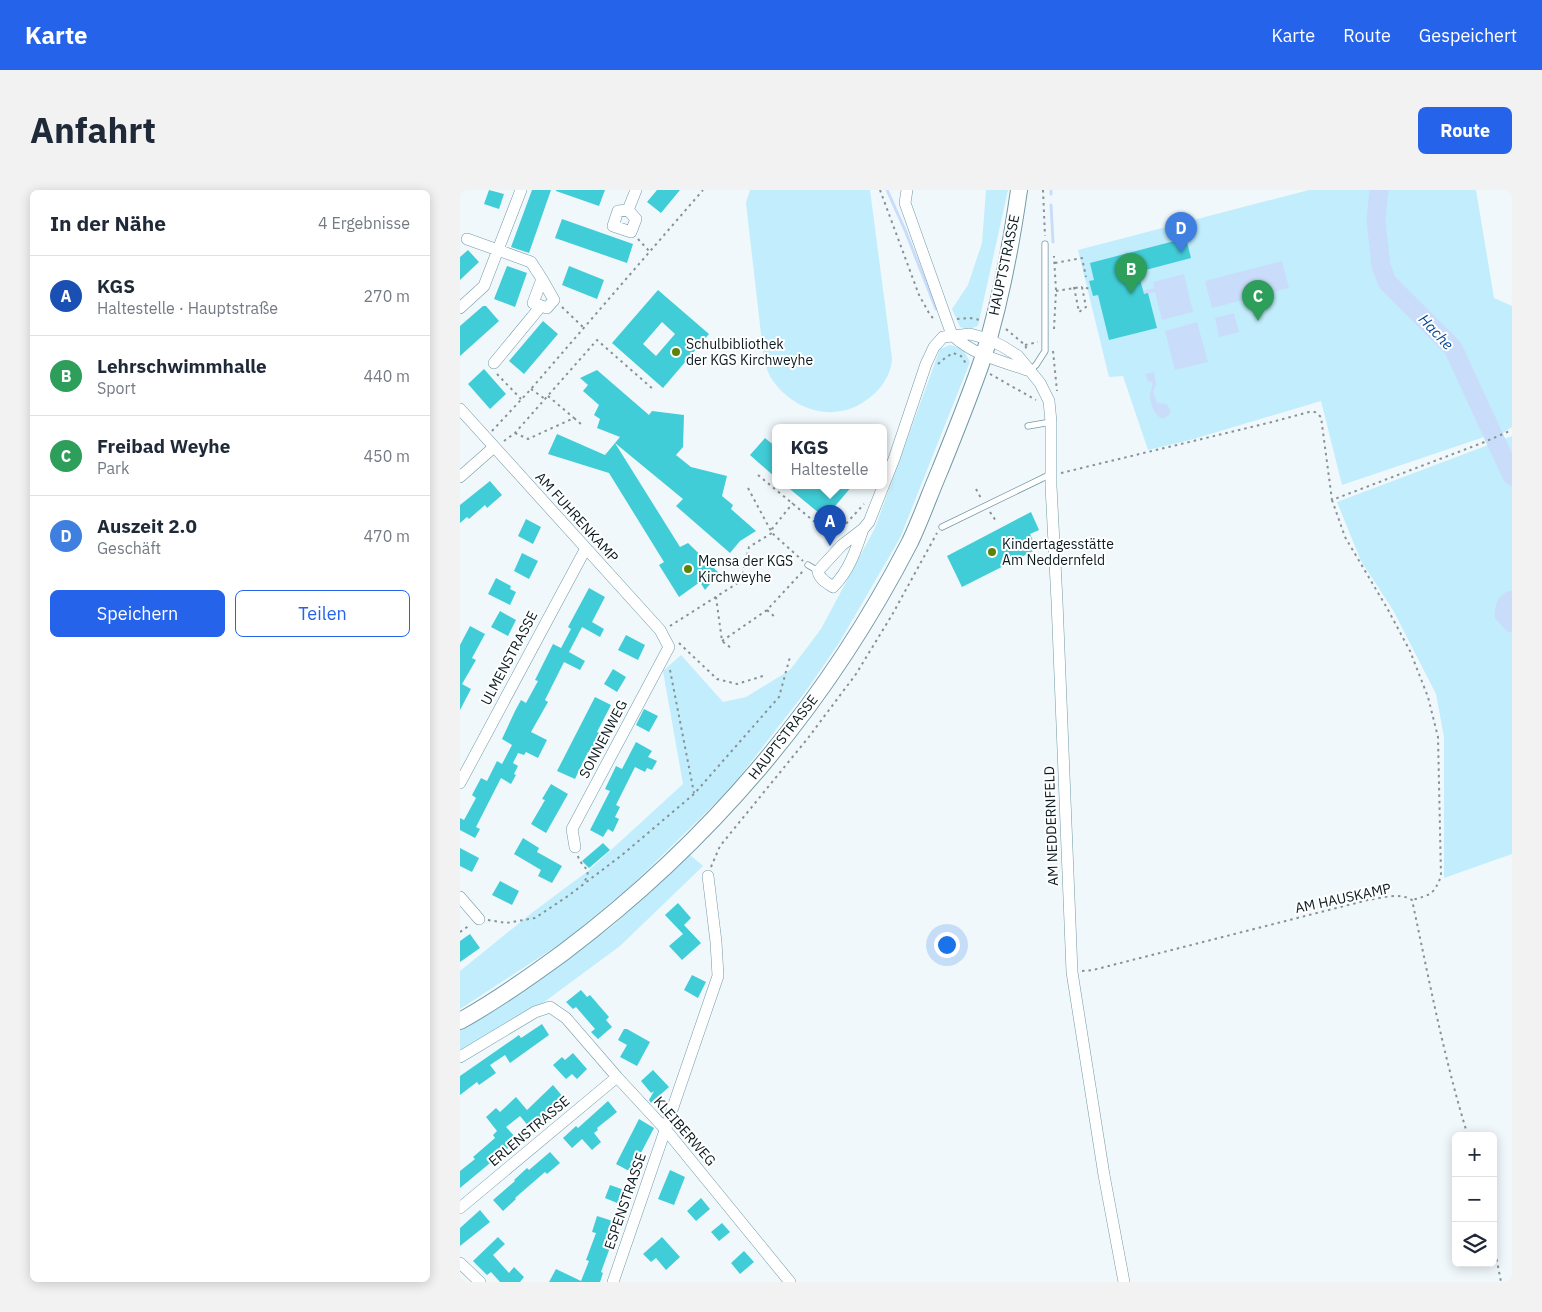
<!DOCTYPE html>
<html lang="de">
<meta charset="utf-8">
<style>
:root{--surface:#fff;--page:#f2f2f3;--text:#1f2937;--muted:#747a83;--line:#e0e1e3;--accent:#2563eb}
body{margin:0;font-family:"IBM Plex Sans",sans-serif;background:var(--page);color:var(--text)}
.controls{position:absolute;right:15px;bottom:15px;display:grid;overflow:hidden;border-radius:8px;box-shadow:0 2px 12px #0003}
.controls button{width:45px;height:45px;display:grid;place-items:center;padding:0;border:0;border-bottom:1px solid var(--line);background:var(--surface);color:var(--text);font:25px sans-serif}
.you{position:absolute;left:486px;top:754px;width:18px;height:18px;margin:-12px;border:4px solid #fff;border-radius:50%;background:#1a73e8;box-shadow:0 0 0 8px #1a73e833}
.badge{display:grid;place-items:center;width:32px;height:32px;border-radius:50%;background:var(--accent);color:#fff;font-size:16px;font-weight:700}
.pin{position:absolute;translate:-50% -41px;filter:drop-shadow(0 1px 2px #0008)}
.pin::after{content:'';position:absolute;top:26px;width:18px;height:15px;background:inherit;clip-path:polygon(0 0,100% 0,50% 100%)}
.popup{position:absolute;left:312px;top:234px;width:115px;height:65px;box-sizing:border-box;display:grid;place-content:center;border-radius:8px;background:var(--surface);filter:drop-shadow(0 1px 4px #0005);font-size:16px;white-space:nowrap;color:var(--muted)}
.popup b{font-size:19px;color:var(--text)}
.popup::after{content:'';position:absolute;left:50%;top:100%;margin-left:-10px;border:10px solid transparent;border-top-color:var(--surface)}
.list{margin:0;padding:0;list-style:none}
h2{display:flex;justify-content:space-between;align-items:center;height:65px;margin:0;padding:0 20px;font-size:21px}
h2 small{font-size:16px;font-weight:400;color:var(--muted)}
.list li{display:grid;grid-template-columns:32px 1fr auto;gap:15px;align-items:center;box-sizing:border-box;height:80px;padding:0 20px;border-top:1px solid var(--line)}
.list b{display:block;font-size:19px;white-space:nowrap}
.list p{margin:0;font-size:16px;white-space:nowrap;color:var(--muted)}
.list em{font-size:16px;font-style:normal;color:var(--muted)}
.actions{display:flex;gap:10px;padding:15px 20px}
.actions a{flex:1;padding:11px 0;border:1px solid var(--accent);border-radius:8px;text-align:center;font-size:18px;color:var(--accent)}
.actions .main{background:var(--accent);color:#fff}
.icon{flex:none;width:28px;height:28px;fill:none;stroke:currentColor;stroke-width:2;stroke-linecap:round;stroke-linejoin:round}
.map{position:relative;flex:none;width:1052px;height:1092px;overflow:hidden;border-radius:8px}
header{display:flex;align-items:center;gap:30px;box-sizing:border-box;height:70px;padding:0 25px;background:var(--accent);color:#fff}
header strong{font-size:24px}
nav{display:flex;gap:28px;margin-inline-start:auto;font-size:18px}
.intro{display:flex;align-items:center;justify-content:space-between;box-sizing:border-box;height:120px;padding:0 30px}
h1{margin:0;font-size:35px}
.button{padding:12px 22px;border-radius:8px;background:var(--accent);color:#fff;font-size:18px;font-weight:700}
main{display:flex;gap:30px;padding:0 30px}
aside{flex:1;background:var(--surface);border-radius:8px;box-shadow:0 2px 12px #0003}
.map>svg:first-child{display:block}
.green{fill:#c2edfc}
.water{fill:#c9ddfb}
.lines{fill:none;stroke-linecap:round;stroke-linejoin:round}
.stream{stroke:#c9ddfb;stroke-width:3}
.river{stroke:#c9ddfb;stroke-width:19}
.building{fill:#41cdd7;fill-rule:evenodd}
.service-casing{stroke:#719aa7;stroke-width:7}
.minor-casing{stroke:#719aa7;stroke-width:12}
.secondary-casing{stroke:#719aa7;stroke-width:18}
.path{stroke:#869296;stroke-width:2;stroke-dasharray:2.5 4;stroke-linecap:butt}
.service{stroke:#fff;stroke-width:5.5}
.minor{stroke:#fff;stroke-width:11}
.secondary{stroke:#fff;stroke-width:16}
.poi-dot{fill:#5c8304;stroke:#fff;stroke-width:2}
.labels{text-anchor:middle;stroke-width:4;stroke-linejoin:round;paint-order:stroke}
.street-label{font-size:14px;fill:#0b1b20;stroke:#fff}
.poi-label{font-size:14px;fill:#0b1b20;stroke:#fff;text-anchor:start}
.water-label{font-size:15px;font-style:italic;fill:#05489a;stroke:#fff}
</style>
<header>
<strong>Karte</strong>
<nav><a>Karte</a><a>Route</a><a>Gespeichert</a></nav>
</header>
<div class="intro"><h1>Anfahrt</h1><a class="button">Route</a></div>
<main>
<aside>
<h2>In der Nähe<small>4 Ergebnisse</small></h2>
<ul class="list">
<li><span class="badge" style="background:#1a4fb4">A</span><div><b>KGS</b><p>Haltestelle · Hauptstraße</p></div><em>270 m</em></li>
<li><span class="badge" style="background:#2e9e5b">B</span><div><b>Lehrschwimmhalle</b><p>Sport</p></div><em>440 m</em></li>
<li><span class="badge" style="background:#2e9e5b">C</span><div><b>Freibad Weyhe</b><p>Park</p></div><em>450 m</em></li>
<li><span class="badge" style="background:#3f7fe0">D</span><div><b>Auszeit 2.0</b><p>Geschäft</p></div><em>470 m</em></li>
</ul>
<div class="actions"><a class="main">Speichern</a><a>Teilen</a></div>
</aside>
<div class="map">
<svg width="1052" height="1092" viewBox="0 0 1052 1092">
<rect width="100%" height="100%" fill="#f0f8fb"/>
<path class="green" d="M290,0h120l22,168c0,13 -8,27 -18,36 -33,31 -79,20 -103,-16 -3,-5 -5,-12 -7,-18l-18,-157z
M526,0h22l-30,136 -9,3 -9,-2 -8,-18 16,-24 14,-42z
M849,0h167l18,108 18,8v121l-9,6 -16,3 -145,49 -21,-84 -131,39 -42,10 -25,-74 -14,1 -31,-127z
M490,155l13,4 7,13 -70,176 -61,105 -33,48 -76,98 -99,97 -68,56 -103,67v-38l73,-59 55,-41 95,-87 -20,-113 18,-16 42,47 23,-5 44,-27 31,-41 54,-101 65,-179z
M1052,246v418l-68,24v-141l-8,-43 -43,-84 -32,-49 -24,-59z
M230,665l13,11 -83,80 -84,62 -76,47v-27l86,-52 69,-52z"/>
<path class="water" d="M822,71l7,27 -77,20 -7,-27z
M724,84l9,38 -31,8 -7,-28 -11,2 -1,-3 11,-3 -1,-6z
M774,123l5,19 -20,5 -4,-19z
M737,132l11,40 -33,8 -10,-39z
M694,182l2,13 -3,7 4,11 9,1 5,6 -2,5 -6,4c-8,-2 -14,-16 -13,-25 1,-5 3,-7 2,-12l-4,-1 -3,-7z"/>
<g class="lines">
<path class="stream" d="M427,0l18,40 31,79
M591,0v4
M591,15l2,37"/>
<path class="river" d="M919,0l-3,30 5,46 6,16 66,66 59,128
M1052,410c-7,3 -7,7 -8,14l8,9"/>
</g>
<path class="building" d="M29,0l15,4 -5,15 -15,-5z
M72,0h19l-22,63 -18,-6z
M96,0h49l-6,16 -43,-15z
M197,0h23l-19,23 -14,-11z
M102,29l71,25 -6,19 -72,-25z
M726,48l5,20 -53,14 6,22 4,-1 9,35 -48,12 -11,-45 -5,1 -4,-15 5,-1 -4,-17z
M8,60l11,12 -19,18v-23z
M47,76l20,7 -12,34 -21,-8z
M109,76l35,14 -7,19 -35,-14z
M198,100l51,44 -46,54 -51,-45zM202,132l13,12 -19,22 -13,-12z
M23,116h3l13,15 -39,35v-30z
M83,131l15,13 -34,40 -15,-13z
M24,179l22,25 -16,15 -22,-25z
M137,180l52,45 3,-4 32,4 -1,32 -7,8 15,12 36,9 -5,20 11,9 -2,4 25,22 -16,10 -10,12 -54,-47 7,-7 -68,-56 65,104 8,-4 31,30 -14,17 -5,-8 -21,15 -20,-32 5,-3 -55,-89 -61,-19 9,-20 48,21 15,-18 -23,-9 3,-9 -6,-4 5,-10 -16,-14 5,-6 -8,-7z
M305,248l11,9v31l-26,-23z
M30,291l12,14 -15,13 -2,-3 -16,14 -2,-2 -7,6v-18z
M325,295h68l-28,33z
M571,322l8,18 -9,4 7,15 -75,38 -15,-31z
M66,329l15,8 -8,17 -15,-8z
M62,363l16,8 -9,18 -15,-8z
M36,388l15,8 -1,3 6,3 -6,13 -22,-11z
M129,398l16,9 -13,25 12,7 -4,8 -18,-10 -13,25 16,9 -5,9 -16,-8 -19,38 3,2 -17,30 16,8 -9,18 -12,-6 -2,3 -6,-2 -5,10 5,3 -4,8 2,1 -5,9 -10,-6 -25,49 4,2 -5,9 -15,-8v-12l4,2 12,-22 -4,-3 9,-17 6,3 10,-20 5,3 10,-19 -10,-6 13,-28 6,-11 5,3 12,-22 -3,-1 18,-36 8,4 10,-19 -3,-2z
M40,421l16,9 -8,16 -17,-9z
M10,436l15,8 -13,24 4,2 -14,24 9,5 -11,21v-65z
M166,445l19,10 -7,15 -20,-10z
M153,479l13,8 -9,15 -13,-8z
M135,507l16,8 -14,27 3,1 -10,20 -2,-1 -13,27 -18,-8z
M184,519l14,7 -9,16 -13,-7z
M176,552l16,9 -4,6 9,4 -5,9 -5,-2 -2,4 -10,-5 -19,38 4,2 -5,10 4,2 -6,13 -5,-3 -5,8 -13,-7 20,-39 -5,-2 11,-23 6,3z
M91,594l17,10 -22,39 -15,-9 14,-24 -3,-1z
M63,648l16,10 -2,4 25,14 -10,17 -14,-7 3,-6 -27,-16z
M143,653l7,7 -21,18 -7,-7z
M0,658l19,10 -7,14 -12,-6z
M40,691l19,10 -7,14 -20,-10z
M218,713l13,15 -7,7 17,18 -19,17 -13,-14 14,-12 -18,-19z
M10,744l10,14 -20,14v-21z
M232,785l14,7 -8,16 -14,-8z
M121,800l6,7 3,-2 19,22 -3,3 6,7 -14,12 -7,-7 4,-3 -6,-7 -13,-15 -3,2 -7,-7z
M82,834l7,11 -39,28 -5,-8 -15,10 6,8 -17,12 -2,-3 -17,13v-19l59,-41 2,3z
M164,839h3l23,13 -13,24 -17,-9 7,-12 -9,-5z
M113,863l14,16 -10,10 -5,-5 -6,5 -13,-14 9,-8 3,3z
M193,880l16,17 -18,16 -2,-3 5,-9 -3,2 -10,-12z
M93,895l11,13 -34,30 -10,-12 -14,11 12,13 -58,48v-17l15,-12 -2,-2 22,-19 -2,-3 4,-4 -11,-14 10,-9 4,4 16,-15 11,13z
M148,911l9,11 -20,16 1,2 -4,3 7,9 -9,8 -10,-11 -10,9 -9,-10 13,-12 2,2z
M179,929l15,9 -23,44 -15,-8z
M90,962l10,11 -13,11 -2,-2 -30,26 1,1 -13,12 -10,-11 22,-19 -1,-1 13,-12 2,2z
M210,980l15,7 -11,28 -16,-6z
M150,995l17,6 -5,14 -17,-7z
M241,1008l9,11 -14,12 -9,-10z
M20,1020l10,12 -30,24v-18z
M137,1026l22,7 -18,49 2,1 -3,9h-51l7,-13 25,12 8,-20 -3,-1 10,-27 -4,-1z
M262,1033l8,9 -11,9 -8,-9z
M38,1047l7,7 -12,11 16,18 5,-6 10,10 -4,5h-20l-9,-10 -4,3 -14,-14z
M202,1047l18,20 -14,13 -10,-12 -5,4 -8,-8z
M284,1061l10,11 -14,12 -9,-11z"/>
<g class="lines">
<defs>
<path id="service" d="M569,181l7,-6 9,-14v-107
M568,236l23,-4
M482,337l105,-51
M348,375l10,6"/>
<path id="minor" d="M447,0l-2,13 47,132c23,21 47,25 75,35
M168,20l8,9 -5,13 -18,-6 5,-15z
M168,20l8,-20
M7,49l64,23 11,17 -9,24 14,5 7,-8 -12,-21
M0,118l24,-22 37,-96
M34,173l47,-57
M0,219l200,221 9,17 -97,182 3,18
M0,287l34,-30
M403,339c-7,21 -14,42 -30,58 -6,-4 -14,-8 -15,-16l24,-26 21,-16 6,-7 25,-63 32,-95 8,-17 9,-10 27,-3 18,5 14,7 16,10 22,27 9,18 2,21v64l6,115 15,371 32,203 20,107
M0,593l126,-235
M0,707l19,22
M0,867l75,-45 15,-5 16,11 51,59 49,53 124,152
M0,1018l157,-131
M0,1073l20,19
M153,1092l105,-306 -2,-34 -8,-66"/>
<path id="secondary" d="M0,831c36,-20 70,-44 104,-69 147,-111 262,-247 346,-410 11,-23 20,-49 30,-72 15,-37 30,-74 43,-112 17,-54 28,-112 36,-168"/>
</defs>
<use href="#service" class="service-casing"/>
<use href="#minor" class="minor-casing"/>
<use href="#secondary" class="secondary-casing"/>
<path class="path" d="M420,0l39,105 10,18 6,8
M583,0l2,46
M178,49l12,13
M595,73l27,-5 4,19
M614,97l5,25 7,-5 -4,-20 9,2
M596,101l25,-4
M102,117l22,21
M497,129l13,-1 10,2
M546,139l19,16 2,5
M594,139l2,-38 -2,-35
M565,155l13,-3
M593,161l4,40
M478,174l7,-6 8,-5 8,3 6,9
M37,184l24,25
M530,184l46,26
M71,199l14,10
M88,206l26,22
M32,241l39,-42 172,-199
M55,243l13,6 46,-21 8,7
M44,251l11,-8 82,-93 57,50
M601,283l211,-51 37,-10h6l6,5 11,83 150,-57 30,-13
M298,285l75,62
M288,298l24,45 31,28
M516,299l6,11
M872,310l13,37 42,71 23,43 18,46 10,40 3,139c-7,19 -11,19 -29,24
M530,322l6,9
M373,348l31,-34
M256,407l6,44 9,7
M307,420l8,7
M210,436l71,-45 8,-34 23,-14v-4l21,-26
M262,451l45,-31 36,-39
M219,453l38,36 20,5 26,-8
M210,480l24,123
M118,666l1,4 9,11 -1,6 -4,7
M251,677l9,-21 88,-108 48,-64 36,-59 45,-82
M28,730l18,3 29,-5 33,-22 54,-41 72,-61 85,-97 11,-40
M0,742l10,-7
M622,781l11,-1 275,-70c14,-2 31,-8 44,0 17,79 32,159 56,236
M1033,1050l8,42"/>
<use href="#service" class="service"/>
<use href="#minor" class="minor"/>
<use href="#secondary" class="secondary"/>
</g>
<g class="poi-dot">
<circle cx="216" cy="162" r="5"/>
<circle cx="532" cy="362" r="5"/>
<circle cx="228" cy="379" r="5"/>
</g>
<g class="labels">
<g class="street-label">
<text transform="translate(544 75) rotate(-78)" y="5">HAUPTSTRASSE</text>
<text transform="translate(117 327) rotate(48)" y="5">AM FUHRENKAMP</text>
<text transform="translate(49 468) rotate(-62)" y="5">ULMENSTRASSE</text>
<text transform="translate(323 547) rotate(-52)" y="5">HAUPTSTRASSE</text>
<text transform="translate(143 549) rotate(-62)" y="5">SONNENWEG</text>
<text transform="translate(591 636) rotate(-92)" y="5">AM NEDDERNFELD</text>
<text transform="translate(883 708) rotate(-12)" y="5">AM HAUSKAMP</text>
<text transform="translate(69 941) rotate(-40)" y="5">ERLENSTRASSE</text>
<text transform="translate(225 941) rotate(49)" y="5">KLEIBERWEG</text>
<text transform="translate(165 1011) rotate(-71)" y="5">ESPENSTRASSE</text>
</g>
<g class="poi-label">
<text x="226" y="159">Schulbibliothek<tspan x="226" dy="16">der KGS Kirchweyhe</tspan></text>
<text x="542" y="359">Kindertagesstätte<tspan x="542" dy="16">Am Neddernfeld</tspan></text>
<text x="238" y="376">Mensa der KGS<tspan x="238" dy="16">Kirchweyhe</tspan></text>
</g>
<g class="water-label">
<text transform="translate(976 142) rotate(47)" y="5">Hache</text>
</g>
</g>
</svg>
<div class="controls">
<button>+</button>
<button>−</button>
<button><svg class="icon" aria-label="layers" viewBox="0 0 24 24"><path d="M12 4l9 5-9 5-9-5zM3 14l9 5 9-5"/></svg></button>
</div>
<div class="you"></div>
<div class="pin badge" style="left:370px;top:356px;background:#1a4fb4">A</div>
<div class="popup"><b>KGS</b>Haltestelle</div>
<div class="pin badge" style="left:671px;top:104px;background:#2e9e5b">B</div>
<div class="pin badge" style="left:798px;top:131px;background:#2e9e5b">C</div>
<div class="pin badge" style="left:721px;top:63px;background:#3f7fe0">D</div>
</div>
</main>
